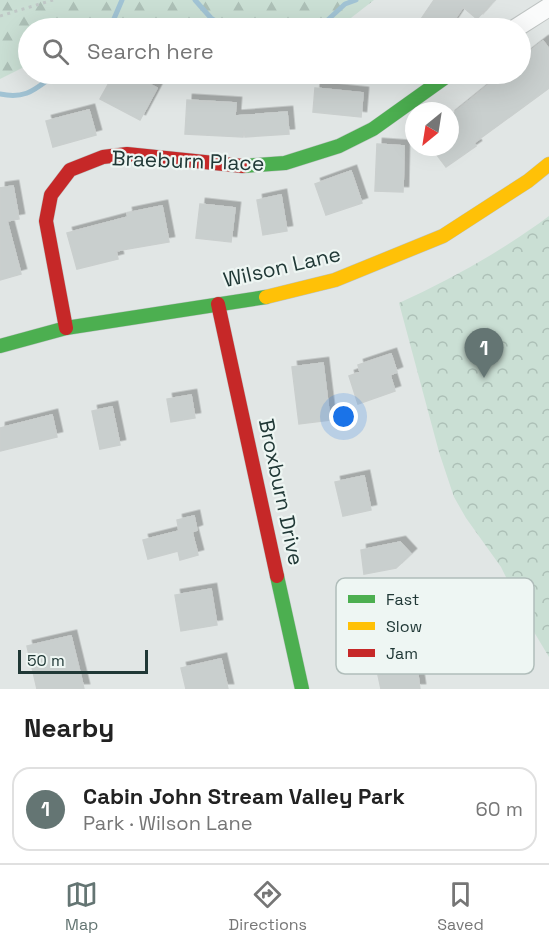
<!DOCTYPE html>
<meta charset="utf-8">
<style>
:root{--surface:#fff;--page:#f6f6f6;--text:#222;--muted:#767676;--line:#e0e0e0;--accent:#647573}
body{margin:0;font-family:"Space Grotesk",sans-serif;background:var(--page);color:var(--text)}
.compass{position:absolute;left:405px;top:102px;width:54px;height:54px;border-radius:50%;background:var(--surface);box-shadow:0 6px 24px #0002;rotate:210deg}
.scale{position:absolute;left:18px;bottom:15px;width:130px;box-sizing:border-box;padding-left:6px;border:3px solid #203836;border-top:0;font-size:16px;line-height:21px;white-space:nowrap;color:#203836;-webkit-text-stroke:4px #eef6f3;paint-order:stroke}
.you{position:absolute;left:344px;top:417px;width:21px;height:21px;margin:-15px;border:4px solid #fff;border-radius:50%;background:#1a73e8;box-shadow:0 0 0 9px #1a73e833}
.badge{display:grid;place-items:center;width:39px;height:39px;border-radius:50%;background:var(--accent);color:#fff;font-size:20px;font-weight:700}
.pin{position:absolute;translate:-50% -50px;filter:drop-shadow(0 2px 3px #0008)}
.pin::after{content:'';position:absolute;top:32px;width:21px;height:18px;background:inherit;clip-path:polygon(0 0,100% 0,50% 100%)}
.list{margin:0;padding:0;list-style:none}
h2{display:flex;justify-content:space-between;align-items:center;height:78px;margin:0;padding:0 24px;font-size:26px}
h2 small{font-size:20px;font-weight:400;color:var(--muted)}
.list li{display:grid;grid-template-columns:39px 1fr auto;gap:18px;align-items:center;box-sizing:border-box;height:84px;margin:0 12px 12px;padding:0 12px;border:2px solid var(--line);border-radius:18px}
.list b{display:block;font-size:22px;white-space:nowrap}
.list p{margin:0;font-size:20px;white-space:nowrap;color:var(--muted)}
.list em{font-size:20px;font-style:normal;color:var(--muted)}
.icon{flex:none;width:33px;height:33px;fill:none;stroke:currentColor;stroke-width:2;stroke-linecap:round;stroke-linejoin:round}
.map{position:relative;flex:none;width:549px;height:689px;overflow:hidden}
.search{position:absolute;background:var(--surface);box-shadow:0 6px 24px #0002;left:18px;right:18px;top:18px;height:66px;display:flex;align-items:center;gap:15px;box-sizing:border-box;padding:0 21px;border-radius:33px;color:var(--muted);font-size:22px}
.sheet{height:174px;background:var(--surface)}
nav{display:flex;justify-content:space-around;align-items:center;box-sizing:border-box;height:84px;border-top:2px solid var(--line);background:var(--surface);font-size:16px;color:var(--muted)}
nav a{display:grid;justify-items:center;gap:3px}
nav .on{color:var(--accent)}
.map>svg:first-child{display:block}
.forest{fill:url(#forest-firs)}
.park{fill:url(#park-crowns)}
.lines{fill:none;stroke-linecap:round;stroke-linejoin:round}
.stream{stroke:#a1c3d4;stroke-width:5}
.building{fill:#c9cfce;stroke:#cacfce;stroke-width:1.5;filter:url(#shadow)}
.street-casing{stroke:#bec3c2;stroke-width:20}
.fast-casing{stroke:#bcc4c2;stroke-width:15}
.slow-casing{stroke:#bcc4c2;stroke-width:15}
.jam-casing{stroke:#bcc4c2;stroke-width:15}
.path{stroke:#bfc7c6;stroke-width:3;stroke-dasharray:3 4.5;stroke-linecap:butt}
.street{stroke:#fafbfb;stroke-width:18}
.fast{stroke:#4caf50;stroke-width:14}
.slow{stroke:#ffc107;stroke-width:14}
.jam{stroke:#c62828;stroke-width:14}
.labels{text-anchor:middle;stroke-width:4.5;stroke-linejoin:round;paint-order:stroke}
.street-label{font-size:21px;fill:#203836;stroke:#eef6f3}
.key{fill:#eef6f3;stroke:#b0bdba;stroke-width:1.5}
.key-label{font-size:16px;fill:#203836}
</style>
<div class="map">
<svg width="549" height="689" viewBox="0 0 549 689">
<defs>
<pattern id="forest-firs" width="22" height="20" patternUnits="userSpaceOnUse" patternTransform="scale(1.5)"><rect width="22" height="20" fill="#cadfd4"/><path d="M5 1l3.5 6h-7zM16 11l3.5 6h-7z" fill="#adc0b7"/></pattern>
<pattern id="park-crowns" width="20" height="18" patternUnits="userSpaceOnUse" patternTransform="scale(1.5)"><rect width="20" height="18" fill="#cadfd4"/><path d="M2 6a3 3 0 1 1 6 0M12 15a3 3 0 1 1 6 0" fill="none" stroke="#adc0b7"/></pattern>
<filter id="shadow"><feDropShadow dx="5.5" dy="-5.5" stdDeviation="0" flood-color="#0004"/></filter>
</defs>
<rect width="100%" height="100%" fill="#e1e6e5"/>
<path class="forest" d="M0,0h374l-36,28h-310v37l-28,14z"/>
<path class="park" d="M549,216v441l-21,-35 -27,-55 -35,-49 -12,-21 -15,-45 -40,-149c53,-24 103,-52 150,-87z"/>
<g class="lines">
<path class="stream" d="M195,0l16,18 15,10
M110,28l12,-28
M319,28l26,-24 11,-4
M0,94c27,6 36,-6 56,-20"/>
</g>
<path class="building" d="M434,0h60l-17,19 -14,-12 -14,21h-34z
M543,41l6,8v39l-75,55 2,3 -30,21 -15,-20h19v-31l52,-42h18v-15z
M114,74h15l28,14 -17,32 -40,-21z
M315,88l48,5 -2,24 -48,-5z
M187,100l49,3 -1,13 52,-4 2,22 -44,3 -1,-8 -1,8 -58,-3z
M89,110l7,25 -43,12 -7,-26z
M377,144l27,2 -1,46 -28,-1z
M351,171l11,32 -36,12 -11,-31z
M13,186l6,33 -12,2 14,53 -21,6v-92z
M281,195l6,36 -24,4 -6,-35z
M200,204l35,4 -4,34 -35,-4z
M162,206l7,36 -53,9 2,8 -41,10 -10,-36 61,-16 -1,-4z
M391,354l6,18 -7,3 5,16 -37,13 -9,-28 11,-4 -2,-7z
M323,363l7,57 -31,4 -7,-57z
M191,395l4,23 -24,4 -4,-23z
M112,407l8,38 -20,4 -8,-38z
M52,415l5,22 -57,14v-23z
M364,476l7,34 -28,6 -8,-34z
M194,516l3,14 -5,2 6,23 -18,5 -2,-9 -30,8 -5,-19 36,-9 -2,-11z
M400,542l11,12 -15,14 -32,6 -3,-24z
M211,589l6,36 -36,6 -6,-36z
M71,636l13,53h-47l-10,-43z
M221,659l7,30h-42l-5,-21z
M417,669l3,20h-39l-3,-14z"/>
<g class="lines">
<defs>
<path id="street" d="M516,28l33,-21"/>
<path id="fast" d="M243,166l42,-3 54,-17 34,-17 77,-55
M0,346l66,-18 200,-31
M277,576l25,113"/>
<path id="slow" d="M266,297l69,-17 108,-44 85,-55 21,-17"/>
<path id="jam" d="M218,304l59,272
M66,328l-20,-107 5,-26 19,-25 33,-13 24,-3 116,12"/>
</defs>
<use href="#street" class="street-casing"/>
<use href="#fast" class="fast-casing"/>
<use href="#slow" class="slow-casing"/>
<use href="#jam" class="jam-casing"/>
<path class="path" d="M0,16l53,-16"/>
<use href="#street" class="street"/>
<use href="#fast" class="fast"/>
<use href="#slow" class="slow"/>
<use href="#jam" class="jam"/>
</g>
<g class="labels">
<g class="street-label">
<text transform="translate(188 161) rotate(2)" y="7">Braeburn Place</text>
<text transform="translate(282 267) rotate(-13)" y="7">Wilson Lane</text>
<text transform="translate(281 492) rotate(78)" y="7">Broxburn Drive</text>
</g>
</g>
<rect x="336" y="578" width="198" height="96" rx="9" class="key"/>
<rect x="348" y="595" width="27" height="8" fill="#4caf50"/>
<rect x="348" y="622" width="27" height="8" fill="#ffc107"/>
<rect x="348" y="649" width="27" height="8" fill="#c62828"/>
<g class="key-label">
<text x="386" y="605">Fast</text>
<text x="386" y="632">Slow</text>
<text x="386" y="659">Jam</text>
</g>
</svg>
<svg class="compass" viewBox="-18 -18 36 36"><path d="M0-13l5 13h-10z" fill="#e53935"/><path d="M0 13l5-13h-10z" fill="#767676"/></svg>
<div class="scale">50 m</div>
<div class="you"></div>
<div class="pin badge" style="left:484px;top:378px">1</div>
<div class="search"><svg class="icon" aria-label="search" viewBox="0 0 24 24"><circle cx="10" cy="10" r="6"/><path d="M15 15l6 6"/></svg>Search here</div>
</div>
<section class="sheet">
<h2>Nearby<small></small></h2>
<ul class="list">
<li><span class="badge">1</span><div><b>Cabin John Stream Valley Park</b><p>Park · Wilson Lane</p></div><em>60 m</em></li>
</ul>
</section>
<nav>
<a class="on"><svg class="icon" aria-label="map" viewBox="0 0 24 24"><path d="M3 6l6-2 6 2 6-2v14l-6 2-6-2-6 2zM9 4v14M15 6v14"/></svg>Map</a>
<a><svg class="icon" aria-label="directions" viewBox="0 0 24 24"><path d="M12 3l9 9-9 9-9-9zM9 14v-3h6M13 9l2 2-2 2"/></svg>Directions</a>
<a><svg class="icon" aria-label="saved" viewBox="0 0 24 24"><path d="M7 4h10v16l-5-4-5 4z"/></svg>Saved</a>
</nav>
